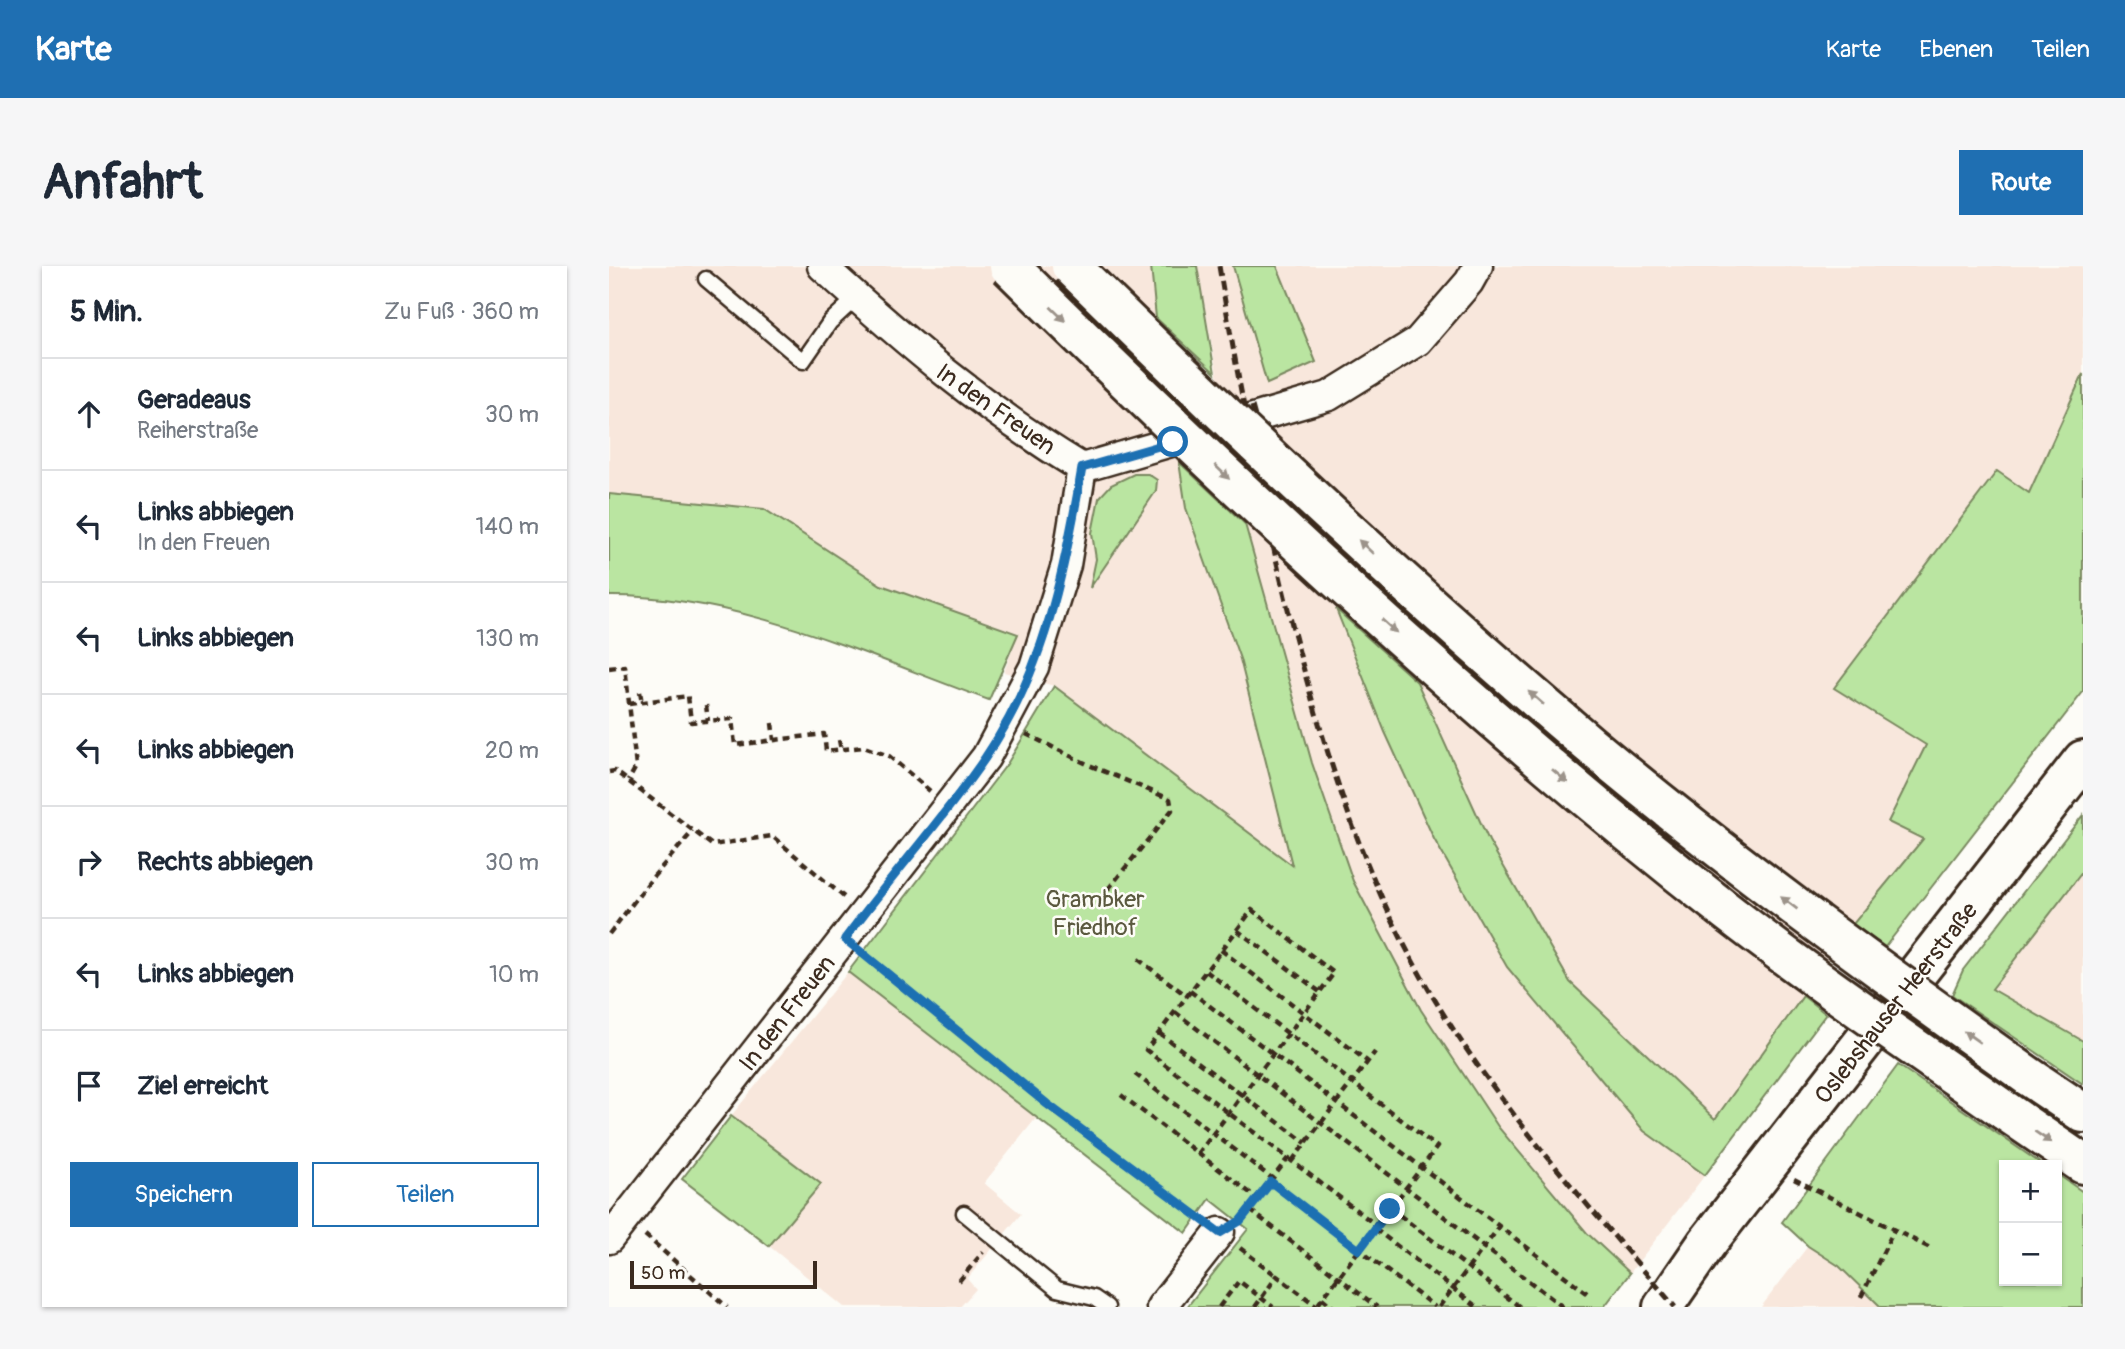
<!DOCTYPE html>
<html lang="de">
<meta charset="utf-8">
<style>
:root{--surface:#fff;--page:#f6f6f7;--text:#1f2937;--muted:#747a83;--line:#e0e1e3;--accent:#1f6fb2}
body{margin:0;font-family:Pangolin,sans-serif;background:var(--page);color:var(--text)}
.controls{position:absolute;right:21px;bottom:21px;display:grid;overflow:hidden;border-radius:0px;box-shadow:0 2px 5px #0004}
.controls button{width:63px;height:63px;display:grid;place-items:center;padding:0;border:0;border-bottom:2px solid var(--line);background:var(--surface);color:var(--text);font:35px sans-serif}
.scale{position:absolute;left:21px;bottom:18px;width:187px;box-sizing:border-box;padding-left:7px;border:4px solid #3b2a1e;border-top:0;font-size:19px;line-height:24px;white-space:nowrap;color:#3b2a1e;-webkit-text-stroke:5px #fdfcf7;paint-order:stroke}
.stop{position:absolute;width:21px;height:21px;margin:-16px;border:5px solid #1f6fb2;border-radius:50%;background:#fff}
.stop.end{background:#1f6fb2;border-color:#fff;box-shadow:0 2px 7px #0008}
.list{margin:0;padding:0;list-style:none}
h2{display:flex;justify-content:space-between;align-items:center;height:91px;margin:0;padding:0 28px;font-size:30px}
h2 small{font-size:23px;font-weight:400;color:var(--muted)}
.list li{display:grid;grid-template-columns:46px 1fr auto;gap:21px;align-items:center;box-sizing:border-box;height:112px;padding:0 28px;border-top:2px solid var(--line)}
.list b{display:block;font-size:26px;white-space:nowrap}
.list p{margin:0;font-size:23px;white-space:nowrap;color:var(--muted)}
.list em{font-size:23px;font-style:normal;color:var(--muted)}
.actions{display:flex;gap:14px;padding:21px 28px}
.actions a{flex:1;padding:16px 0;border:2px solid var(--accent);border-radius:0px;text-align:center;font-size:24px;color:var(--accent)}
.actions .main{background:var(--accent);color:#fff}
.icon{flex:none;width:38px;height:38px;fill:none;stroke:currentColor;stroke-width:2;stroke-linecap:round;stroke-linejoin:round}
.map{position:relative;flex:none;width:1474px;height:1041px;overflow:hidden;border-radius:0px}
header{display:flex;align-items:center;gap:42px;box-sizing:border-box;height:98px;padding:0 35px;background:var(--accent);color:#fff}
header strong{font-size:33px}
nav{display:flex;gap:38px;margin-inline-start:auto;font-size:24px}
.intro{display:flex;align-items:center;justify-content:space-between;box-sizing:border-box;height:168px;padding:0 42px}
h1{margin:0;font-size:49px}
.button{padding:18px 32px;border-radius:0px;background:var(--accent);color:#fff;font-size:24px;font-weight:700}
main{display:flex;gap:42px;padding:0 42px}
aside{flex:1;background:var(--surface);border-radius:0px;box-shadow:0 2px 5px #0004}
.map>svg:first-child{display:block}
.built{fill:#f8e7dc}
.green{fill:#bae5a1;stroke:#7a8860;stroke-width:2}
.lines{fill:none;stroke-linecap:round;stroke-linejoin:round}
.lane-casing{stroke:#3b2a1e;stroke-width:19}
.street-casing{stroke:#3b2a1e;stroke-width:33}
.secondary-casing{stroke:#3b2a1e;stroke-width:44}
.highway-casing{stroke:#3b2a1e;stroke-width:44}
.path{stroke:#3b2a1e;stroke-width:4.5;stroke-dasharray:7 5;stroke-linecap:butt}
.lane{stroke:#fdfcf7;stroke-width:14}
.street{stroke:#fdfcf7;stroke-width:28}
.secondary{stroke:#fdfcf7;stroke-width:38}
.highway{stroke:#fdfcf7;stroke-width:38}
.rail{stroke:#3b2a1e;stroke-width:5;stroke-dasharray:10 5;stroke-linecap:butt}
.highway-bridge-casing{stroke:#3b2a1e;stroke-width:44;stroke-linecap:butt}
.highway-bridge{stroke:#fdfcf7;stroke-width:38}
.oneway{fill:#9c938a}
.route{stroke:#1f6fb2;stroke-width:9}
.labels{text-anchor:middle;stroke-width:5;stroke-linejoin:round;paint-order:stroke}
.street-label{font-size:24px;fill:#3b2a1e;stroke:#fdfcf7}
.park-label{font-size:24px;fill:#5b593f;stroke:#fdfcf7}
</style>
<header>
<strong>Karte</strong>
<nav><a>Karte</a><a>Ebenen</a><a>Teilen</a></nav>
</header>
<div class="intro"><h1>Anfahrt</h1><a class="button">Route</a></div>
<main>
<aside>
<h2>5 Min.<small>Zu Fuß · 360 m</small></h2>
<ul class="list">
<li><svg class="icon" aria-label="ahead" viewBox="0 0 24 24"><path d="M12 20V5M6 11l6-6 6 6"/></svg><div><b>Geradeaus</b><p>Reiherstraße</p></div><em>30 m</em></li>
<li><svg class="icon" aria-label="left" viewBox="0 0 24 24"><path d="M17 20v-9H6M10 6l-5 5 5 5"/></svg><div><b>Links abbiegen</b><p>In den Freuen</p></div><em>140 m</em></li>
<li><svg class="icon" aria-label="left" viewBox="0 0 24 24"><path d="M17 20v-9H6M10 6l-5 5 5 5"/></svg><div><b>Links abbiegen</b></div><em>130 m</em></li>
<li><svg class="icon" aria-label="left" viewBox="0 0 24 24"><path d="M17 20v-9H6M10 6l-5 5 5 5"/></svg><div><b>Links abbiegen</b></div><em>20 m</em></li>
<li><svg class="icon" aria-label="right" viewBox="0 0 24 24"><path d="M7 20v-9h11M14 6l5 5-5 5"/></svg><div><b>Rechts abbiegen</b></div><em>30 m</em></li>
<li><svg class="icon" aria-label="left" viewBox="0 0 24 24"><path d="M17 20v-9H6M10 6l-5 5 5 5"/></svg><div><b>Links abbiegen</b></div><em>10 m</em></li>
<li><svg class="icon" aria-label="arrive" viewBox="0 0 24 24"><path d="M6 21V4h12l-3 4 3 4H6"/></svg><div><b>Ziel erreicht</b></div></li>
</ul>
<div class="actions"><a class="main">Speichern</a><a>Teilen</a></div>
</aside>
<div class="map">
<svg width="1474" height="1041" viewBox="0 0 1474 1041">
<rect width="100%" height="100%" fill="#fdfcf7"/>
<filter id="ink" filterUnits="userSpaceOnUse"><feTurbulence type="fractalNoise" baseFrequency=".0143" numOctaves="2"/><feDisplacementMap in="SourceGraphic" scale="14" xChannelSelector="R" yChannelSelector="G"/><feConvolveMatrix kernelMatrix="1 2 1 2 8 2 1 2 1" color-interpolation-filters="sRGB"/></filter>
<g filter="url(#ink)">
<path class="built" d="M0,0h542l35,242 54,151 52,207 -238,-180 -50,-14 14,-38 -137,-49 -117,-76 -155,-15z
M588,0h36l34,118 49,-22 -39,-96h806v108l-54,119 -32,-21 -162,217 91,56 -38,76 35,17 -70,86 -138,196 -145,-138 -81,-141 -72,-159 -80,-72 243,446 64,75 61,44 -75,98 -43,-40 -88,-105 -78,-118 -68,-129 -41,-118 -67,-239z
M1474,605v170l-91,-51z
M239,706l189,145 -53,66 37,31 -54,65 9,10 -16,18h-116l-75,-61 51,-62 -89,-68z
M1199,980l31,20 42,41h-120z"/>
<path class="green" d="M542,0h46l18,107 -59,-55z
M624,0h44l39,96 -49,22z
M1474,108v318l-198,255 -32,-23 70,-85 -35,-17 38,-77 -92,-57 163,-217 32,22z
M570,196l66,62 67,239 41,118 68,129 78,118 88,105 43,40 -26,34h-417l61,-78 -38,-30 -24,34 -338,-261 159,-208 47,-78 238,179 -52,-206 -54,-151z
M525,208h14l9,6 -1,11 -66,97 6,-29 -4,-26 7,-35 12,-13z
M0,228l155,15 117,76 137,49 -29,66c-122,-44 -248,-105 -380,-104z
M727,343l81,73 72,159 81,141 145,137 88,-123 23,18 -121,161 -61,-44 -137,-164 -73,-128 -49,-107z
M1474,549v56l-91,118 91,52v43l-131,-89 11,-25z
M1289,799l145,100h-39v116h53v-107l26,18v115h-202l-42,-41 -31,-20 -26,-24z
M122,850l90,68 -52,62 -87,-67z"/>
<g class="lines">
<defs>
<path id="lane" d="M97,13l97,82 27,-39 27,-25
M355,947l93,76 37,9 13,9"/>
<path id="street" d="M213,0c85,77 162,143 260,202
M473,202l247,-72 89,-55 51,-59 9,-16
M0,973l377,-482 48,-90 32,-102 16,-97
M552,1041l59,-75"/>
<path id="secondary" d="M1054,1041l44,-64 376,-483"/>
<path id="highway" d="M1419,810l55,37
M1395,844l79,54"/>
</defs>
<use href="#lane" class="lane-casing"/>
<use href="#street" class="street-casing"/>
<use href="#secondary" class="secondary-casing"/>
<use href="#highway" class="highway-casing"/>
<path class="path" d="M0,402l16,-2 11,101 -8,14
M31,426l2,11
M20,438l59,-8 3,26 41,-3 3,26 89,-11 2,17 38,-4 25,9 41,35
M97,439l2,16
M163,457l2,17
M417,468l63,31 81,34 2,11 -67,83
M230,474l2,10
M0,506l6,-1 97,74 60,-9 72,61
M628,664l83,62
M0,668l44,-57 40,-46
M612,684l146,111
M253,687l184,151 153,113
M529,693l49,37
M597,705l231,176 -121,160
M581,725l397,302
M566,746l388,295
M550,767l147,110
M526,808l138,105
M512,829l137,104
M589,888l136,-181 -82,-63 -106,140c77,59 154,117 231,176
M683,895l83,-109
M1185,913l136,69
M661,916l165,125
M781,942l130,99
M641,944l127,97
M632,954l47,-62
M766,963l102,78
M36,969l82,72
M631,982l37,28
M350,1015l24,-29
M1252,1031l33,-67
M713,1032l11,9
M610,1041l20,-26 34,26
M646,1041l22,-31 40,30
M830,1041l61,-81"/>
<use href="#lane" class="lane"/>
<use href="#street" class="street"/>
<use href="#secondary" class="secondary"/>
<use href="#highway" class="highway"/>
<path class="rail" d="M610,0c19,115 41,229 69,343 33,131 72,263 141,381 68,116 159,215 246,317
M643,140l21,75"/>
<defs>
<path id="highway-bridge" d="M400,0c229,226 464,447 717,645 90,70 185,134 278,199
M462,0c168,165 339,327 519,479 141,118 289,225 438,331"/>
</defs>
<use href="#highway-bridge" class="highway-bridge-casing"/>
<use href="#highway-bridge" class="highway-bridge"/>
</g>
<defs><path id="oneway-solid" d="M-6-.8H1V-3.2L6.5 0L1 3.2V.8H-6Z" transform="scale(1.75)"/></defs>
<g class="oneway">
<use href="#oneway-solid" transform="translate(449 48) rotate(44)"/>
<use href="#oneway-solid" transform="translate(613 206) rotate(44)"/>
<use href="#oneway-solid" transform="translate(757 281) rotate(-137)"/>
<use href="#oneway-solid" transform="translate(780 360) rotate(42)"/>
<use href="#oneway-solid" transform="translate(927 432) rotate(-139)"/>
<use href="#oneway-solid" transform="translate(951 510) rotate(40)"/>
<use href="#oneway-solid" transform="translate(1180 637) rotate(-143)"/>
<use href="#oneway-solid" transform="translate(1363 771) rotate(-145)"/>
<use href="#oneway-solid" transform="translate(1434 871) rotate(34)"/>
</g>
</g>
<g class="lines" filter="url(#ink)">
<path class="route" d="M564,176l-91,26c-17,102 -38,204 -97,290 -43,63 -95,119 -140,181l202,165 173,129 20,-12 31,-39 88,68 31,-41"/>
</g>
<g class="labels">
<g class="street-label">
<text transform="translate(387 143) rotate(35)" y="8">In den Freuen</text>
<text transform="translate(1287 737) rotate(-52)" y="8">Oslebshauser Heerstraße</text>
<text transform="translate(178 747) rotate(-52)" y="8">In den Freuen</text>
</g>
<g class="park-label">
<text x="486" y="641">Grambker<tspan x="486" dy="28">Friedhof</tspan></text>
</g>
</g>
</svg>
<div class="controls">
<button>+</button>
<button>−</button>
</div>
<div class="scale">50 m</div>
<div class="stop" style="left:564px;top:176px"></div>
<div class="stop end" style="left:781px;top:943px"></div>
</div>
</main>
